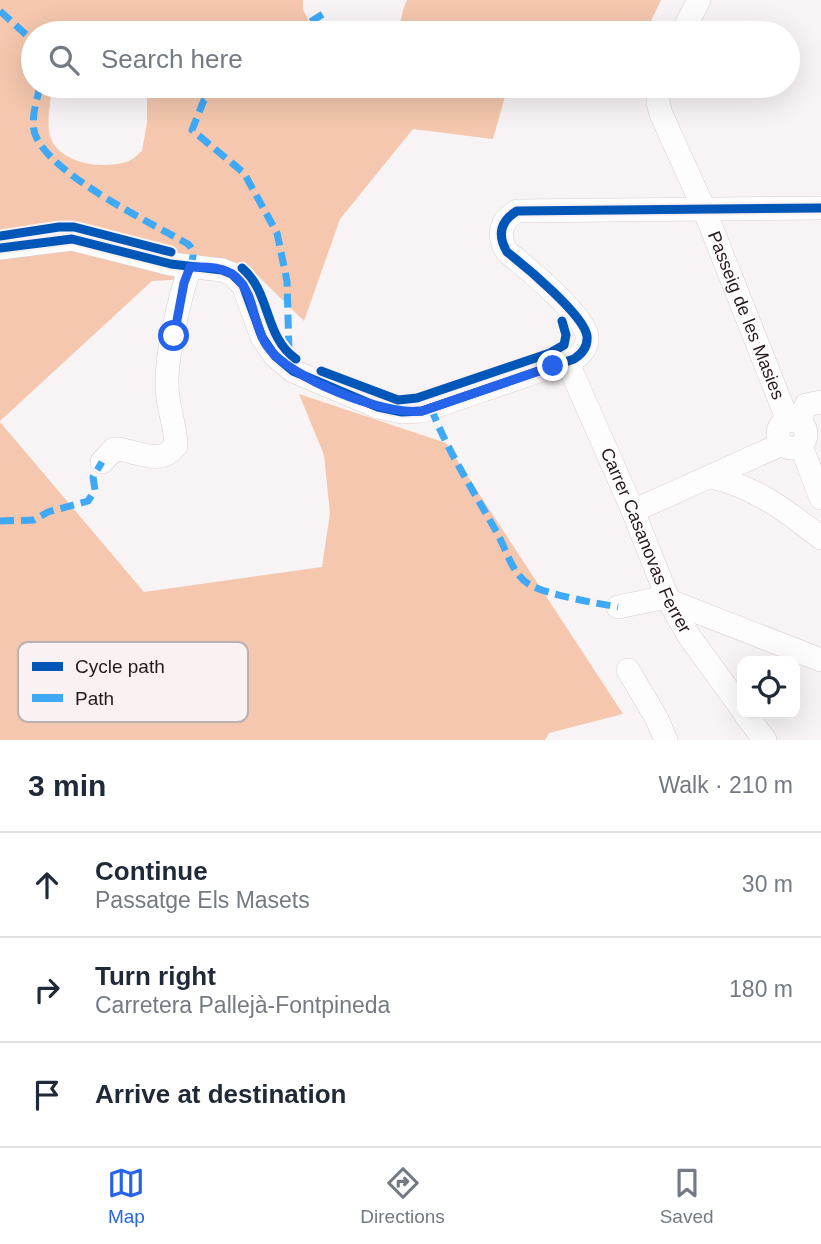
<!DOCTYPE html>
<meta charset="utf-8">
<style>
:root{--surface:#fff;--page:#f6f6f7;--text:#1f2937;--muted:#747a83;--line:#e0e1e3;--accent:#2563eb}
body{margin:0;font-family:Arial,sans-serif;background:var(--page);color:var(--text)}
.controls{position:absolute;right:21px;bottom:21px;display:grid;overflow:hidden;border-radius:14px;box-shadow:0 7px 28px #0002}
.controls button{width:63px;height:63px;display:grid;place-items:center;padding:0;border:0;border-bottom:2px solid var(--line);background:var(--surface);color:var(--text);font:35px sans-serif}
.stop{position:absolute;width:21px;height:21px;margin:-16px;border:5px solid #2563eb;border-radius:50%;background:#fff}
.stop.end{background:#2563eb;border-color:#fff;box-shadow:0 2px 7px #0008}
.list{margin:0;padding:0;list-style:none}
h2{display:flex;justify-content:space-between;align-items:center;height:91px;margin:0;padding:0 28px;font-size:30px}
h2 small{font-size:23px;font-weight:400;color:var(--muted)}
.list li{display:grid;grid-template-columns:46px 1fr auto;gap:21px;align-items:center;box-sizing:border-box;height:105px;padding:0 28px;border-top:2px solid var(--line)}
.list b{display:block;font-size:26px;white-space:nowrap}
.list p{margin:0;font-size:23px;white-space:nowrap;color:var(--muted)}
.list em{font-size:23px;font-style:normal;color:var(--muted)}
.icon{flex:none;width:38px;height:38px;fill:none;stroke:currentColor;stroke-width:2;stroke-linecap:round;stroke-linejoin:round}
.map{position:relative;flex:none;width:821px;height:740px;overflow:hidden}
.search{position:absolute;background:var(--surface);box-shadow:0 7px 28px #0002;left:21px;right:21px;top:21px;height:77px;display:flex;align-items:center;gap:18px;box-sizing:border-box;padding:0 24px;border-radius:38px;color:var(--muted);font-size:26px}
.sheet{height:406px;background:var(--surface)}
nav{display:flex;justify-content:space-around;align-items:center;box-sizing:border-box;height:98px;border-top:2px solid var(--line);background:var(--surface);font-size:19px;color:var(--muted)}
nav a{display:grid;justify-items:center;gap:4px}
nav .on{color:var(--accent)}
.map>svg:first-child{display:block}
.forest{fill:#f4c7ae}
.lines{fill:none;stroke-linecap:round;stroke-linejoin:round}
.minor-casing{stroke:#d9cfd1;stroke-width:24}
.minor{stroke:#fefdfd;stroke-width:23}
.quiet{stroke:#3fa9f5;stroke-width:7;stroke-dasharray:14 7;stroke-linecap:butt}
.cycleway-casing{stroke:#faf1f3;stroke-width:13}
.cycleway{stroke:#0057b8;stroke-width:9}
.route{stroke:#2563eb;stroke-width:9}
.labels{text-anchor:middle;stroke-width:5;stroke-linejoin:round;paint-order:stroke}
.street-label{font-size:18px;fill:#27181b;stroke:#faf1f3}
.key{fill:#faf1f3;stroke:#bbb0b2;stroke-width:2}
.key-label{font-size:19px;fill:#27181b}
</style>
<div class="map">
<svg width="821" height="740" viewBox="0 0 821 740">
<rect width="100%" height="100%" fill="#f8f3f4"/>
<path class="forest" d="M0,0h303v10l13,23h-283v53h19c-1,15 -6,36 -2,50 9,29 55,34 79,25 5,-2 9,-7 13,-10l5,-28v-37h361l-15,53 -80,-10 -73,90 -36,102 -47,-46 -105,6 -152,140z
M407,0h254l-16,33h-248c5,-11 4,-22 10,-33z
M299,394l147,49 177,271 -74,19 -4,7h-545v-318l144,170 178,-25 8,-54 -6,-58z"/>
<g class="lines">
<defs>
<g id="minor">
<path d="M682,33l17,-33"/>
<path id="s1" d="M659,86l-1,16 3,12 43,95 84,212"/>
<path d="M0,248l72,-9 99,25 51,6 10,4 11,11 19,52 13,19 18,15 85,36 24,5 20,-1 152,-52c8,-5 14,-13 13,-23 -3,-21 -62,-70 -80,-84 -10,-17 -7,-31 10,-41l304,-3"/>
<path id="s2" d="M567,361l66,150 35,88 21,37 53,73"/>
<circle cx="792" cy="434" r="14"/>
<path d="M799,422l7,-17 15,-3"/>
<path d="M801,446l20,52"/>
<path d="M102,462l12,-13c22,0 44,19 62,-3 0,-20 -9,-40 -9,-60 -1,-31 13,-90 23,-119"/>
<path d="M712,477c43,10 75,34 109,61"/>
<path d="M633,511l149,-67"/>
<path d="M618,607l44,-9 159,62"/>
<path d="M628,670l29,49 9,21"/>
<path d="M745,714l20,26"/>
</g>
</defs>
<use href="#minor" class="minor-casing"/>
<use href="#minor" class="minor"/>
<path class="quiet" d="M0,11l33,30
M293,33l33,-21
M40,86c-3,15 -10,33 -5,48 14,40 116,89 153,110 8,8 5,13 2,23
M221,86l-17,14 -12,30 52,43 33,60 10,48 2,70
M431,408c17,44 42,82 65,123 10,17 16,44 34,54 18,10 66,18 88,22
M0,521l34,-1 14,-8 40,-11 7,-11 -2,-13 9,-15"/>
<defs>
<path id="cycleway" d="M0,236l59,-9h15l97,25
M0,248l72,-9 99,25 51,6 10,4 11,11 19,52 13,19 18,15 85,36 24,5 20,-1 152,-52c8,-5 14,-13 13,-23 -3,-21 -62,-70 -80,-84 -10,-17 -7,-31 10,-41l304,-3
M242,268c29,24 22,69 54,91
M321,371l77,29 19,-2 133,-45 14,-8 2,-10 -4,-14"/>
</defs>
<use href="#cycleway" class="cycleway-casing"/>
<use href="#cycleway" class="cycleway"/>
</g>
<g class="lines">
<path class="route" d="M174,336l10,-53 6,-16c16,0 33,-1 46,10 19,17 17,49 31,69 22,32 116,70 155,65l131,-45"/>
</g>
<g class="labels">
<g class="street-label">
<text dy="6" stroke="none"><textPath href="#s1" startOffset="247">Passeig de les Masies</textPath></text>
<text dy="6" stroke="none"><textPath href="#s2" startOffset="196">Carrer Casanovas Ferrer</textPath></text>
</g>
</g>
<rect x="18" y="642" width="230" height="80" rx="10" class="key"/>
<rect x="32" y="662" width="31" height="9" fill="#0057b8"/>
<rect x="32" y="694" width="31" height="8" fill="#3fa9f5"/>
<g class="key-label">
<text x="75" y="673">Cycle path</text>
<text x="75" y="705">Path</text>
</g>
</svg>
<div class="controls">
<button><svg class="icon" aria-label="locate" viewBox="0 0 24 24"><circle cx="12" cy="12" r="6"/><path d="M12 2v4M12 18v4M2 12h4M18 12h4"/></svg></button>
</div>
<div class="stop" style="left:174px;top:336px"></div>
<div class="stop end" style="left:553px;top:366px"></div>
<div class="search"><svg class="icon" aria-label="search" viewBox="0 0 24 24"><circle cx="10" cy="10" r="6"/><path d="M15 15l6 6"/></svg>Search here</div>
</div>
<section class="sheet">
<h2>3 min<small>Walk · 210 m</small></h2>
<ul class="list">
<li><svg class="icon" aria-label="ahead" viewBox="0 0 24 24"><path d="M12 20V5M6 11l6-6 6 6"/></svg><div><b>Continue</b><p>Passatge Els Masets</p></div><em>30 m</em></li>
<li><svg class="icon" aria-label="right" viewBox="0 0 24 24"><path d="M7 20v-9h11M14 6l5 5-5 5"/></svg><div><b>Turn right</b><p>Carretera Pallejà-Fontpineda</p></div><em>180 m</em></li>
<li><svg class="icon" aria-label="arrive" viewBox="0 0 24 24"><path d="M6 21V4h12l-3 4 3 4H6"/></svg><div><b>Arrive at destination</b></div></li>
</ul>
</section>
<nav>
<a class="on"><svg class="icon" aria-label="map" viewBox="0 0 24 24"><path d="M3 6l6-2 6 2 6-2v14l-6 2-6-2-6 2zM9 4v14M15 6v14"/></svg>Map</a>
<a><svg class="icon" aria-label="directions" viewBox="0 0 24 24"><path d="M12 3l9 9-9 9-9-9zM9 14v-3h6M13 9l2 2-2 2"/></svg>Directions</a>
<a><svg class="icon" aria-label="saved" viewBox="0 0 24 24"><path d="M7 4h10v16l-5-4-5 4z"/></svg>Saved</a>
</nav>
